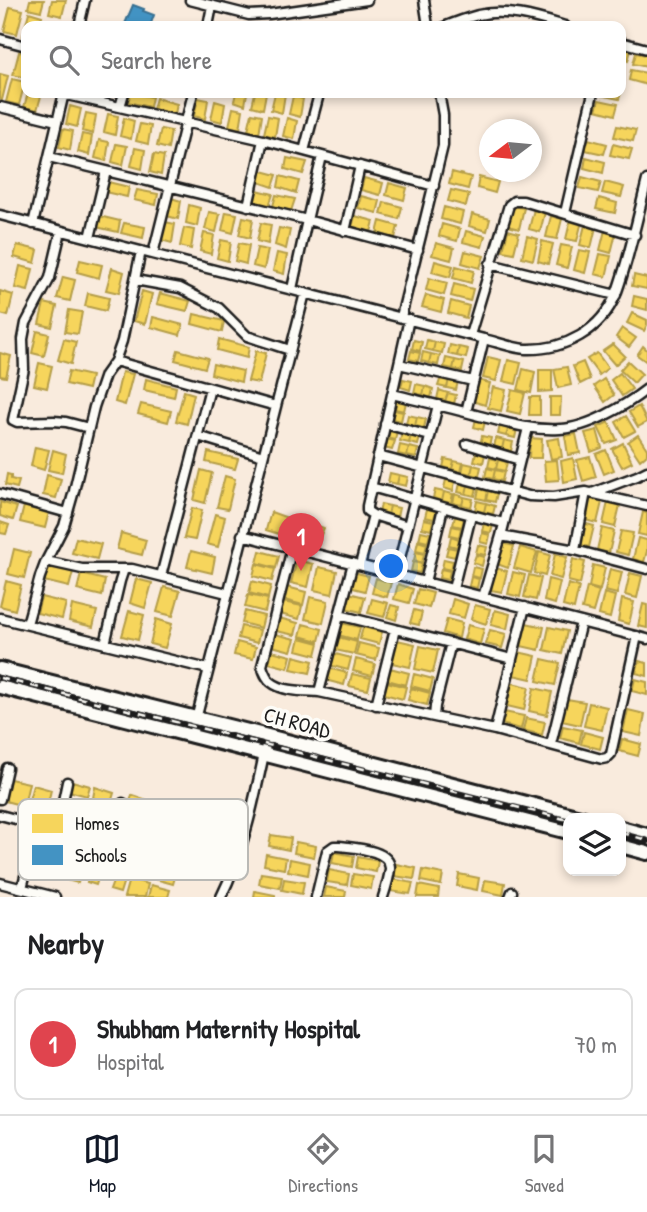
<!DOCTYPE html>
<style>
:root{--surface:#fff;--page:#f2f2f2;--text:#202124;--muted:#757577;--line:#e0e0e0;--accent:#111827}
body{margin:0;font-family:"Patrick Hand",sans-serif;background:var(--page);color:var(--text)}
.controls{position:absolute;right:21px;bottom:21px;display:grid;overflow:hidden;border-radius:14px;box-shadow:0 4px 10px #0003}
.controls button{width:63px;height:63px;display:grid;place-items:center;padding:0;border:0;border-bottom:2px solid var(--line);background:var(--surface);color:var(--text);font:35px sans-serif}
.compass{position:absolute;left:479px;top:119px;width:63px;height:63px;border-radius:50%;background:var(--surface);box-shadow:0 4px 10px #0003;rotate:254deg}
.you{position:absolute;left:392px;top:567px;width:24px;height:24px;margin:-18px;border:5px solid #fff;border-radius:50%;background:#1a73e8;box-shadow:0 0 0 10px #1a73e833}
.badge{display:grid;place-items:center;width:46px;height:46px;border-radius:50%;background:var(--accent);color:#fff;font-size:23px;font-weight:700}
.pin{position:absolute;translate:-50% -58px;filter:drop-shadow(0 2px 4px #0008)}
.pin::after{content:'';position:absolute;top:37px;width:24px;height:21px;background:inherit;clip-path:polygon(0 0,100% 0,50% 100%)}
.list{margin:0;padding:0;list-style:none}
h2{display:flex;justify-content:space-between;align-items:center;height:91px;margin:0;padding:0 28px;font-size:30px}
h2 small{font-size:23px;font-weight:400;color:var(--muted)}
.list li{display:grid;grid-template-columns:46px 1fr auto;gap:21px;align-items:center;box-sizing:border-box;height:112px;margin:0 14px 14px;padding:0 14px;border:2px solid var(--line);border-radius:14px}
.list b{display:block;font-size:26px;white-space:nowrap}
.list p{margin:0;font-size:23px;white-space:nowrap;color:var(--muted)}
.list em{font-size:23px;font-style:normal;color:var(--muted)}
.icon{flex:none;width:38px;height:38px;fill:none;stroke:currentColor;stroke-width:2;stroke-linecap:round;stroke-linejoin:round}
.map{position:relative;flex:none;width:647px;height:897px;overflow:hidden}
.search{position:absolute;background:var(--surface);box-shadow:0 4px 10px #0003;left:21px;right:21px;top:21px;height:77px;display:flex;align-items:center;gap:18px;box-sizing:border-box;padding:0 24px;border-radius:14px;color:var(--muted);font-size:26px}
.sheet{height:217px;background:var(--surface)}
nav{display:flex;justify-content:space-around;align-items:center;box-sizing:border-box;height:98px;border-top:2px solid var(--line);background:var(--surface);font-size:19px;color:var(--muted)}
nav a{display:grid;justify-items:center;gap:4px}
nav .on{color:var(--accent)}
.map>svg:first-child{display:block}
.homes{fill:#f6d55c;stroke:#b59e49;stroke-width:2}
.schools{fill:#4393c3;stroke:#376f91;stroke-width:2}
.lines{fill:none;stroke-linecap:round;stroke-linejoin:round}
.street-casing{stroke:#1c1c1c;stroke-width:13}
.secondary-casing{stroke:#1c1c1c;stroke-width:18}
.street{stroke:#fdfcf7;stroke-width:8}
.secondary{stroke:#fdfcf7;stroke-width:12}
.rail-casing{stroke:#1c1c1c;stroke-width:5}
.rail{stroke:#fdfcf7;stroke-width:2.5;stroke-dasharray:8;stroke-linecap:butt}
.labels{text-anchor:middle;stroke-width:7;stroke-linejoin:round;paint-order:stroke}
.street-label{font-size:21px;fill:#1c1c1c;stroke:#fdfcf7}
.key{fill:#fdfcf7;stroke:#bab9b5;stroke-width:2}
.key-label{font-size:19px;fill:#1c1c1c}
</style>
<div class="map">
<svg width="647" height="897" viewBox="0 0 647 897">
<rect width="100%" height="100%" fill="#f9ebdd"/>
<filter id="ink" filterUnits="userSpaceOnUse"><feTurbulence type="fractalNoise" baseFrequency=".0143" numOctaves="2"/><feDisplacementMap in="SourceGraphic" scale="14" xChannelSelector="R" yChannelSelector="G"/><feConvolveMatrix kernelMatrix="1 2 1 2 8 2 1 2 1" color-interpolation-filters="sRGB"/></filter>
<g filter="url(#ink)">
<path class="homes" d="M30,0h14l-3,11 -13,-3z
M52,0h14l-4,16 -13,-3z
M10,7l13,3 -6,24 -13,-3z
M29,12l13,4 -3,10h-13v10h-3z
M621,48l10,2 -3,11 -7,-2z
M19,52l7,1v25l-13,-3z
M636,53l11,2v12l-14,-3z
M631,70l16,3v12l-18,-5z
M0,74l8,2 -6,24 -2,-1z
M12,79l13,3 -6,23 -13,-3z
M28,93h14l-5,17 -13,-3z
M131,93l21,4 -2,10 -22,-5z
M236,93h11l-2,12 -11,-4z
M255,93h11l-3,16 -11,-3z
M275,93l10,1 -3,19 -11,-3z
M601,93h20l-2,6 -19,-4z
M293,96l10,3 -3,18 -11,-3z
M156,98l21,6 -2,10 -22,-5z
M198,98l10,2 -3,19 -11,-3z
M599,100l19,4 -3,11 -19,-5z
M215,101l10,3 -3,18 -11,-3z
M70,106l11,3 -4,18 -11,-3z
M233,108l10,2 -3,19 -11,-3z
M86,113l10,2 -3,19 -11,-3z
M252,113l10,2 -3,19 -11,-4z
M108,114l10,2 -3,19 -11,-3z
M268,116l10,2 -3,19 -11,-3z
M124,118l10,3 -3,18 -11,-3z
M287,118l10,3 -3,18 -11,-3z
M140,124l11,2 -3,18 -12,-3z
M617,126l19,4 -3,11 -19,-4z
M63,129l10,2 -3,19 -11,-3z
M161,129l10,2 -3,18 -11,-3z
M82,134l10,2 -3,19 -11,-3z
M588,139l19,5 -3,10 -19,-4z
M99,140l10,2 -3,19 -11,-3z
M116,144l11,2 -4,19 -11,-3z
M613,144l19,5 -3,10 -19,-4z
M135,148l10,2 -3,19 -11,-3z
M154,154l10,2 -3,19 -11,-3z
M586,157l19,5 -2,11 -19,-5z
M287,158l20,4 -4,12 -18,-5z
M258,170l19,5 -4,12 -17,-6z
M452,172l19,5 -3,12 -19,-5z
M280,176l19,5 -3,12 -18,-6z
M479,177l19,5 -3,11 -18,-5z
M582,177l19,5 -3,10 -19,-4z
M364,178l19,5 -3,12 -19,-5z
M108,182l21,5 -2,10 -22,-5z
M605,182l19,5 -3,10 -19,-4z
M389,183l18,5 -3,12 -18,-5z
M253,189l20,5 -4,12 -18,-5z
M137,190l21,4 -2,11 -22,-5z
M451,190l18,4 -3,12 -18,-5z
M276,195l19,4 -4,12 -18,-5z
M361,196l19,5 -3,12 -19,-5z
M171,198l10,3 -3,18 -11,-3z
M599,198l18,5 -2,10 -19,-4z
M384,202l18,5 -3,12 -18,-5z
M189,205l11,3 -3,18 -11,-3z
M513,206l11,2 -5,21 -11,-3z
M444,207l19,5 -3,12 -19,-5z
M534,209l11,3 -5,20 -11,-3z
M209,212l11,2 -4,18 -11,-3z
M226,212l11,2 -4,19 -11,-3z
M472,214l18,5 -3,12 -18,-5z
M99,216l21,5 -2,11 -22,-5z
M355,216l19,5 -3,11 -19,-5z
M551,216l11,3 -5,20 -11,-2z
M243,217l10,2 -3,19 -11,-3z
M571,218l11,3 -5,20 -11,-2z
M380,221l18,5 -3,12 -18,-5z
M165,222l10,2 -3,19 -11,-3z
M124,223l21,4 -2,11 -22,-5z
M261,223l10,2 -3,19 -11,-3z
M442,224l18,5 -3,12 -18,-5z
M585,225l11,2 -5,21 -11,-3z
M184,228l10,2 -3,19 -11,-3z
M279,228l11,2 -4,19 -11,-4z
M508,230l11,3 -5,20 -11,-2z
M605,230l11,3 -5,20 -11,-3z
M466,231l19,5 -3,11 -19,-5z
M204,233l10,2 -3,19 -11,-3z
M527,236l11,3 -5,21 -11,-3z
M221,240l10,2 -3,19 -11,-3z
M542,241l11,3 -5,20 -10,-3z
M239,243l10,2 -3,19 -11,-3z
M436,243l18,5 -3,12 -19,-5z
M17,245l21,5 -3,13 -21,-6z
M561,245l11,2 -5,21 -11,-3z
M257,248l11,2 -4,19 -11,-3z
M579,250l11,2 -5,21 -11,-3z
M465,251l19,5 -4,12 -18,-5z
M277,253l10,2 -3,19 -11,-3z
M600,254l11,2 -5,21 -11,-3z
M80,260l22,5 -3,13 -22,-6z
M435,261l18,5 -3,11 -18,-5z
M20,266l13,3 -5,22 -13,-3z
M456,266l18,5 -3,12 -18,-5z
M112,268l12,4 -5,21 -13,-3z
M634,275l13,3v11l-15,-3z
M63,277l12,3 -5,21 -13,-3z
M429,278l18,5 -3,12 -18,-5z
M454,284l19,5 -3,12 -19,-5z
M0,291l13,4 -5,21 -8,-2z
M142,291l10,3 -7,30 -11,-3z
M88,293l21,5 -3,13 -21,-5z
M160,293l30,8 -3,10 -30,-7z
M426,295l18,5 -3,12 -19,-5z
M634,296l13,3v11l-15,-4z
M451,301l18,5 -3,12 -18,-5z
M44,303l13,3 -5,21 -13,-3z
M69,310l13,2 -4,22 -13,-2z
M632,313l15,7v5l-3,6 -17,-8z
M194,314l30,7 -2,11 -30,-8z
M153,317l30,8 -3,10 -29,-8z
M622,328l14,10 -7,9 -13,-10z
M37,331l12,3 -5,22 -12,-3z
M64,339l12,3 -5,22 -13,-4z
M219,339l30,8 -2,11 -30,-8z
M414,340l8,2 -2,9 -8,-2z
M427,340l8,2 -2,9 -8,-2z
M435,342l9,2 -2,9 -9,-2z
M613,344l12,12 -10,9 -12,-14z
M450,345l9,2 -2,9 -9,-2z
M643,346l4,4v12l-10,-7z
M459,347l9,2 -2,9 -9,-2z
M178,350l30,8 -3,10 -30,-8z
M256,351l10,2 -7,30 -11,-2z
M411,351l9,2 -2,8 -9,-2z
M423,352l8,2 -2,9 -8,-2z
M0,353l11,3 -5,21 -6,-1z
M597,353l11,15 -9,7 -12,-16z
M431,354l9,2 -2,9 -9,-2z
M488,357l13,3 -5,21 -13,-3z
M446,358l9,2 -2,9 -9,-2z
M455,360l9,2 -2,9 -9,-2z
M508,360l13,3 -5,21 -13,-3z
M628,361l14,13 -8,9 -14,-13z
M583,362l7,17 -10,5 -7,-18z
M39,363l13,3 -5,22 -13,-3z
M213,364l30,7 -2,11 -30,-8z
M567,367l4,18 -13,3 -4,-19z
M523,369l12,3 -4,21 -13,-3z
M539,370h13v21l-13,1z
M69,371l22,5 -3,13 -22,-5z
M122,372l11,2 -8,31 -10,-3z
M620,373l12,16 -10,7 -11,-16z
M441,377l8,2 -2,9 -9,-2z
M146,379l30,8 -2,10 -30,-7z
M403,379l9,2 -2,9 -9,-3z
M449,379l9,2 -2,9 -9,-2z
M604,379l10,16 -9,7 -11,-16z
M477,380l13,3 -5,22 -13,-4z
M416,384l9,2 -2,9 -9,-2z
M425,386l8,3 -2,9 -8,-3z
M493,387l13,3 -5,21 -13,-3z
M439,390l9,3 -3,8 -8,-2z
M512,390l13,3 -5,21 -13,-3z
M184,391l10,3 -7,30 -11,-3z
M448,393l8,2 -2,9 -9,-3z
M530,397h10v18h-11z
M550,397h11l-1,18h-10z
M397,400l9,2 -2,9 -9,-2z
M141,404l30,7 -3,11 -30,-8z
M639,406l8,16 -9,5 -9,-15z
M394,410l9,2 -2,9 -9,-2z
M408,415l9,2 -2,9 -9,-2z
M626,416l9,15 -11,6 -8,-15z
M417,417l9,2 -2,9 -9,-2z
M476,419l9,2 -2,9 -9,-3z
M609,422l8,18 -11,4 -8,-17z
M500,425l9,2 -3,9 -8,-2z
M509,427l8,2 -2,9 -9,-2z
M388,429l9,2 -2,9 -9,-2z
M597,430l5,18 -11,4 -6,-19z
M402,432l9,3 -2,8 -9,-2z
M576,434l4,19 -12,2 -3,-19z
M411,435l9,2 -2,8 -9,-2z
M638,435l9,14v5l-7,6 -12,-18z
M482,436l9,2 -2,9 -9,-2z
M496,438l8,2 -2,9 -8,-2z
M530,438l12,1 -1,19h-12z
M559,438l3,19 -11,2 -4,-19z
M386,439l9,2 -3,9 -8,-2z
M504,440l9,2 -2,9 -9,-2z
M623,443l9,19 -10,5 -10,-18z
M400,445l9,2 -2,9 -9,-2z
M35,447l14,3 -5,20 -13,-4z
M409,447l9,2 -2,9 -9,-2z
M53,450l13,4 -4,19 -14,-3z
M606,450l8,20 -10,4 -8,-20z
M208,452l30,7 -3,10 -29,-7z
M476,452l9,2 -2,9 -9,-2z
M590,457l6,20 -13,4 -6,-21z
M490,458l8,2 -2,9 -8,-2z
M573,458l4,21 -13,3 -3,-21z
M445,459l9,2 -2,8 -9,-2z
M498,460l9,2 -2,9 -9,-2z
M557,460l2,20 -13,1 -2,-20z
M454,461l9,2 -2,9 -9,-3z
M464,463l9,2 -2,9 -9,-2z
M473,465l8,2 -2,9 -8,-2z
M487,468l8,2 -2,9 -8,-2z
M201,470l11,3 -7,30 -11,-3z
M495,470l9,2 -2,9 -9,-2z
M390,473l9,2 -2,9 -9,-2z
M7,474l4,1v4l8,2 -2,7 -12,-3z
M47,475l14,4 -5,19 -13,-3z
M399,475l9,2 -2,9 -9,-2z
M225,476l10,3 -7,30 -11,-2z
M446,480l9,2 -2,9 -9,-3z
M460,483l8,2 -2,9 -8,-2z
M468,485l9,2 -2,9 -9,-2z
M479,489l9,2 -2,9 -9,-2z
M435,490l9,2 -2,9 -9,-3z
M488,491l9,2 -2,9 -9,-2z
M444,492l9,2 -2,9 -9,-2z
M455,494l9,3 -2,8 -9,-2z
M464,497l9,2 -2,8 -9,-2z
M590,499l12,3 -5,21 -12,-3z
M477,501l9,2 -2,9 -9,-2z
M0,502l17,5 -4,13 -13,-4z
M608,502l12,3 -5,22 -12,-3z
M486,503l9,3 -2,8 -9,-2z
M381,504l9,2 -2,9 -9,-2z
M24,506l25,6 -4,16 -25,-6z
M390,506l9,2 -2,9 -9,-2z
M192,508l10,2 -7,30 -11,-2z
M427,509l9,2 -2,8 -9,-2z
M271,512l25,9 -7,16 -23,-7z
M643,512l4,1v23l-9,-2z
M215,514l10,3 -7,30 -11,-3z
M455,516l9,2 -2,9 -9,-2z
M299,519l25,9 -7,16 -23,-7z
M424,519l9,2 -2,9 -9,-2z
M0,522l9,3 -3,9 -6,-1z
M484,523l9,2 -2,8 -9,-2z
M583,523l11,3 -5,21 -11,-3z
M452,526l9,2 -2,9 -9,-2z
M602,528l12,3 -5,22 -12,-3z
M421,531l9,2 -2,9 -9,-2z
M621,531l12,2 -5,22 -12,-3z
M121,533l25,7 -4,15 -25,-6z
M482,533l8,2 -2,9 -8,-2z
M451,536l8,3 -2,8 -8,-2z
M76,538l25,6 -4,15 -25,-6z
M638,538l9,2v11l-3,11 -11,-3z
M418,541l9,3 -2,8 -9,-2z
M502,543l12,3 -6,22 -11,-4z
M478,545l9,2 -2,8 -9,-2z
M448,547l9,2 -2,8 -9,-2z
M520,547l17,5 -6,21 -17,-5z
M14,549l16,4 -6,25 -16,-4z
M191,551l24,6 -3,16 -25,-6z
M260,551l19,5 -3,12 -19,-5z
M416,552l8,2 -2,9 -8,-3z
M539,552l11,3 -5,21 -11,-3z
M555,554l12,3 -6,22 -11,-3z
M476,555l8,2 -2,9 -9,-3z
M444,559l9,2 -2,9 -9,-2z
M573,559l12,3 -5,22 -12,-3z
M297,560l16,4 -5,23 -17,-4z
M413,562l9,2 -2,9 -9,-2z
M256,564l19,5 -3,12 -19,-5z
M593,565l12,3 -5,22 -11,-3z
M48,566l25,6 -4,15 -25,-6z
M319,567l18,4 -5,23 -18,-4z
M473,567l9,2 -2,9 -9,-2z
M495,568l12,3 -5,21 -11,-2z
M441,569l9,2 -2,9 -9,-2z
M610,569l12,3 -5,22 -12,-3z
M353,572l16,4 -4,15 -16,-4z
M513,572l12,3 -5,22 -12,-3z
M630,573l12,3 -5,22 -12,-3z
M81,574l24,6 -3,16 -25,-6z
M529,575l12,3 -5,22 -12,-3z
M471,577l8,2 -2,9 -8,-2z
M376,578l15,5 -4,14 -15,-4z
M136,579l16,4 -7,25 -15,-5z
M548,579l12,3 -5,22 -11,-3z
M6,581l15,4 -6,25 -15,-4z
M252,581l19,5 -3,12 -19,-5z
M398,584l15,5 -4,14 -15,-4z
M568,584l11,3 -5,22 -11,-3z
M164,587l16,4 -7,25 -16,-4z
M287,587l19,5 -3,13 -19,-5z
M587,587l12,4 -6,21 -11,-3z
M418,589l15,4 -4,15 -15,-4z
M349,593l16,4 -4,15 -16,-4z
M604,593l11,3 -5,22 -11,-3z
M248,595l20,4 -3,13 -20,-5z
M41,597l25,6 -4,16 -25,-6z
M310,597l18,4 -5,22 -18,-4z
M372,599l16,4 -4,14 -16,-4z
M453,599l15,5 -4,14 -15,-4z
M622,599l12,3 -5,22 -11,-3z
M283,602l19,4 -3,13 -19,-5z
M643,604l4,1v23l-9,-2z
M72,605l25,6 -4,16 -24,-6z
M391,605l8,2 -3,13 -9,-3z
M475,605l15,4 -4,15 -15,-5z
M414,610l8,2 -3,13 -9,-2z
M495,610l15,4 -3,15 -16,-4z
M129,611l15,4 -6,25 -16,-4z
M245,611l19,5 -3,12 -19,-5z
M279,618l19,5 -3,12 -19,-4z
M156,619l16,5 -7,24 -15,-4z
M447,619l15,4 -3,15 -16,-5z
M341,623l19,4 -3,13 -19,-5z
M526,623l18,4 -5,23 -18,-4z
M303,624l19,5 -3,12 -19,-5z
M468,625l16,4 -4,15 -16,-5z
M241,626l19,4 -3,13 -19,-5z
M363,627l19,5 -3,12 -19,-5z
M549,627l18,4 -5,23 -18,-4z
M490,630l16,4 -4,14 -16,-4z
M275,634l20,5 -4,12 -19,-5z
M338,637l19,5 -3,12 -19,-4z
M300,638l19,5 -3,12 -19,-5z
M397,640l18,4 -5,23 -18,-4z
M237,642l19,5 -3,12 -19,-4z
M359,643l20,5 -3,12 -20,-5z
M420,646l18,4 -5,23 -18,-4z
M272,651l19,5 -3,12 -19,-5z
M518,652l18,4 -5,23 -18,-4z
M332,653l19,5 -3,12 -19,-5z
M294,656l19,5 -3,12 -19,-4z
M356,659l19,5 -3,12 -19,-5z
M542,659l18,4 -5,22 -18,-4z
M639,661l8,2v13l-11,-3z
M328,668l19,5 -3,12 -19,-5z
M390,668l19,5 -3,12 -19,-5z
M352,674l19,4 -3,12 -19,-4z
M414,674l19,5 -3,12 -19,-5z
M635,679l12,3v13l-15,-4z
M387,682l19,5 -3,12 -19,-5z
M512,683l17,4 -5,23 -17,-4z
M411,688l19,5 -3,12 -19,-5z
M534,688l18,4 -5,23 -18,-4z
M567,699l18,3 -5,23 -18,-4z
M589,703l18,4 -5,23 -18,-4z
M628,710l17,4 -4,22 -18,-4z
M504,712l20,4 -3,13 -20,-5z
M526,718l19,4 -3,13 -19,-5z
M563,726l19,4 -3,13 -19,-5z
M584,732l19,5 -3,12 -19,-5z
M622,739l19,5 -3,12 -19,-5z
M10,779l19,4 -5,23 -19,-5z
M72,781l18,5 -3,10 -18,-5z
M33,785l18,5 -5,22 -19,-5z
M95,787l19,6 -3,10 -18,-5z
M132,795l18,6 -3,10 -18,-5z
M271,835l20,3 -2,12 -20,-4z
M296,842l20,4 -2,11 -20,-4z
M334,852l20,4 -2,11 -20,-4z
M266,854l20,4 -2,11 -20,-4z
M358,857l20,4 -2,11 -20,-4z
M290,859l20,4 -2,12 -20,-4z
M64,860l18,6 -4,17 -19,-5z
M159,862l19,5 -5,17 -18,-5z
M396,864l20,4 -2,11 -20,-3z
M92,866l9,3 -5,16 -9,-3z
M329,870l20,4 -2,11 -20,-3z
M423,870l20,4 -2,11 -20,-4z
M261,873l21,3 -2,12 -21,-4z
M116,874l9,3 -5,16 -10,-3z
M353,874l20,3 -2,12 -20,-4z
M459,874l20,4 -2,12 -20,-4z
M129,879l19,5 -3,13h-21z
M284,879l20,3 -2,12 -20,-4z
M392,879l21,4 -3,11 -20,-3z
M485,880l20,3 -2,12 -20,-4z
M151,885l19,5 -2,7h-20z
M419,885l20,4 -1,8h-21z
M326,887l20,4 -1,6h-21z
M255,891l20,4v2h-21z"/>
<path class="schools" d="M133,5l11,4 -1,2 11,4 -4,11h-26z"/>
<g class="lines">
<defs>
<path id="street" d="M190,0l59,15 20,-1 98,-14
M424,0l4,26
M79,26l6,-26
M208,26l4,-20
M446,26c10,-4 21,-8 32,-11 29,-7 60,3 87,11
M0,39l26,7
M621,42l26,7
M63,94l200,46 -15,66
M0,107l57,14
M120,107l4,-14
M263,140l171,46
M304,151l14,-53 -1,-5
M49,157l258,63 15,-64
M565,213l28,-120
M0,215l484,124c13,3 28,9 42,10 39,1 75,-18 90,-55 4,-10 7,-21 10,-31 8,-28 14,-55 21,-83
M33,224l31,-131
M61,231l-11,47 -24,45 -3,16 1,30 -11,51 4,2 37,-1 12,1 23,6
M345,231l15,-65
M90,238l16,-67
M153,254l40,-161
M490,264l126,31
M135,280l45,8 39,20 28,28 43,14
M292,289l15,-69 111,30
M401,317l42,-171v-31l-4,-22
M470,335l39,-130 5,-4h9l112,34
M115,361l161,45
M399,364l74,17
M392,394c28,7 56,13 84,21 28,7 55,16 84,14 28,-1 65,-23 87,-40
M466,412l18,-73
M385,424l45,12
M198,436l65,20
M467,444l53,16
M378,456l151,40 25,1 32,-5
M371,487c45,12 88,26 133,36
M592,493l45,-17 10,-5
M0,494l68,19
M373,515l-6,-4v-5l42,-187
M242,535l405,104
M501,536l27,-108
M292,548l-30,118c2,6 4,12 9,16 12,10 33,9 48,10l34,-129
M575,550l11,-58 61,14
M46,561l36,8h50l95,24
M360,565l13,-50 35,11
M396,574l42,-169
M161,576l49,-188
M425,582l18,-74
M453,589l18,-73
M483,597l18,-61 74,14 72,19
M339,615l56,14 -19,76
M0,618l208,51
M27,624l13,-47 6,-16 18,-35 10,-35 20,-84 11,-32 10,-14 7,-20 19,-90
M395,629l117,30 -17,71
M451,643l-16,63 -1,11 61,13 107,29 5,-1 4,-4 26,-118
M105,644l15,-63 4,-12
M512,659l13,-52
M319,692l115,25
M192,735l113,-442
M551,744l30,-122
M0,799l7,-31
M0,815l38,10
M57,829l10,-47
M114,846l9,-43
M168,860l29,7
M0,883l55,14
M22,888l16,-63 21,4 55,17 54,14 13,-52
M221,897c25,-50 35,-107 47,-161
M316,897l11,-46 7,-5h5c14,2 52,3 51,23 -1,9 -4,19 -7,28
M510,897l2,-5"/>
<path id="secondary" d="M0,669l268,67 316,82
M0,687l568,145
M621,828l26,7
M621,846l26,7"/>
</defs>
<use href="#street" class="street-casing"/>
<use href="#secondary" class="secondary-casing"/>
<use href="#street" class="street"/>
<use href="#secondary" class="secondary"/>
<defs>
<path id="rail" d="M0,678l568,142
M621,833l26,7"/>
</defs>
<use href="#rail" class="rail-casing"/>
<use href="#rail" class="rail"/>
</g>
</g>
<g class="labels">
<g class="street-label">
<text transform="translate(297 723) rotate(15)" y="7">CH ROAD</text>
</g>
</g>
<rect x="18" y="799" width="230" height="81" rx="10" class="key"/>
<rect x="32" y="814" width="31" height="19" fill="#f6d55c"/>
<rect x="32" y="845" width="31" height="20" fill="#4393c3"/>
<g class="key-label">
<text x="75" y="830">Homes</text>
<text x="75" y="862">Schools</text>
</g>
</svg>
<div class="controls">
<button><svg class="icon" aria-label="layers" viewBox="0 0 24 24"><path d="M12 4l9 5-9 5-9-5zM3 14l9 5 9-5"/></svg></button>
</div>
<svg class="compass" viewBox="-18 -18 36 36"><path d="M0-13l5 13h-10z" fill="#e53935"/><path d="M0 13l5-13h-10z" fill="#757577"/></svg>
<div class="you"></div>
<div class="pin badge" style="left:301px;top:571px;background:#e0444e">1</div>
<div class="search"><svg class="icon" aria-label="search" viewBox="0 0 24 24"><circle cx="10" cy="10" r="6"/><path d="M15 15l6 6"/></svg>Search here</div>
</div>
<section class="sheet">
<h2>Nearby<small></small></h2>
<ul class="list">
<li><span class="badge" style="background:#e0444e">1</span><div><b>Shubham Maternity Hospital</b><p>Hospital</p></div><em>70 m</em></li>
</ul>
</section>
<nav>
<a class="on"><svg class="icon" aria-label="map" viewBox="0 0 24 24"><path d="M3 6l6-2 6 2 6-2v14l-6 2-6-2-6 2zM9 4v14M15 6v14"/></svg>Map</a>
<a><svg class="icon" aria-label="directions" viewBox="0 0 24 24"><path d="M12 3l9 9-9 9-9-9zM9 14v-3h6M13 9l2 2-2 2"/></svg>Directions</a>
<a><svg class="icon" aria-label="saved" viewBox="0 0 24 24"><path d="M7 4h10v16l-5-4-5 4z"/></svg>Saved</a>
</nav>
